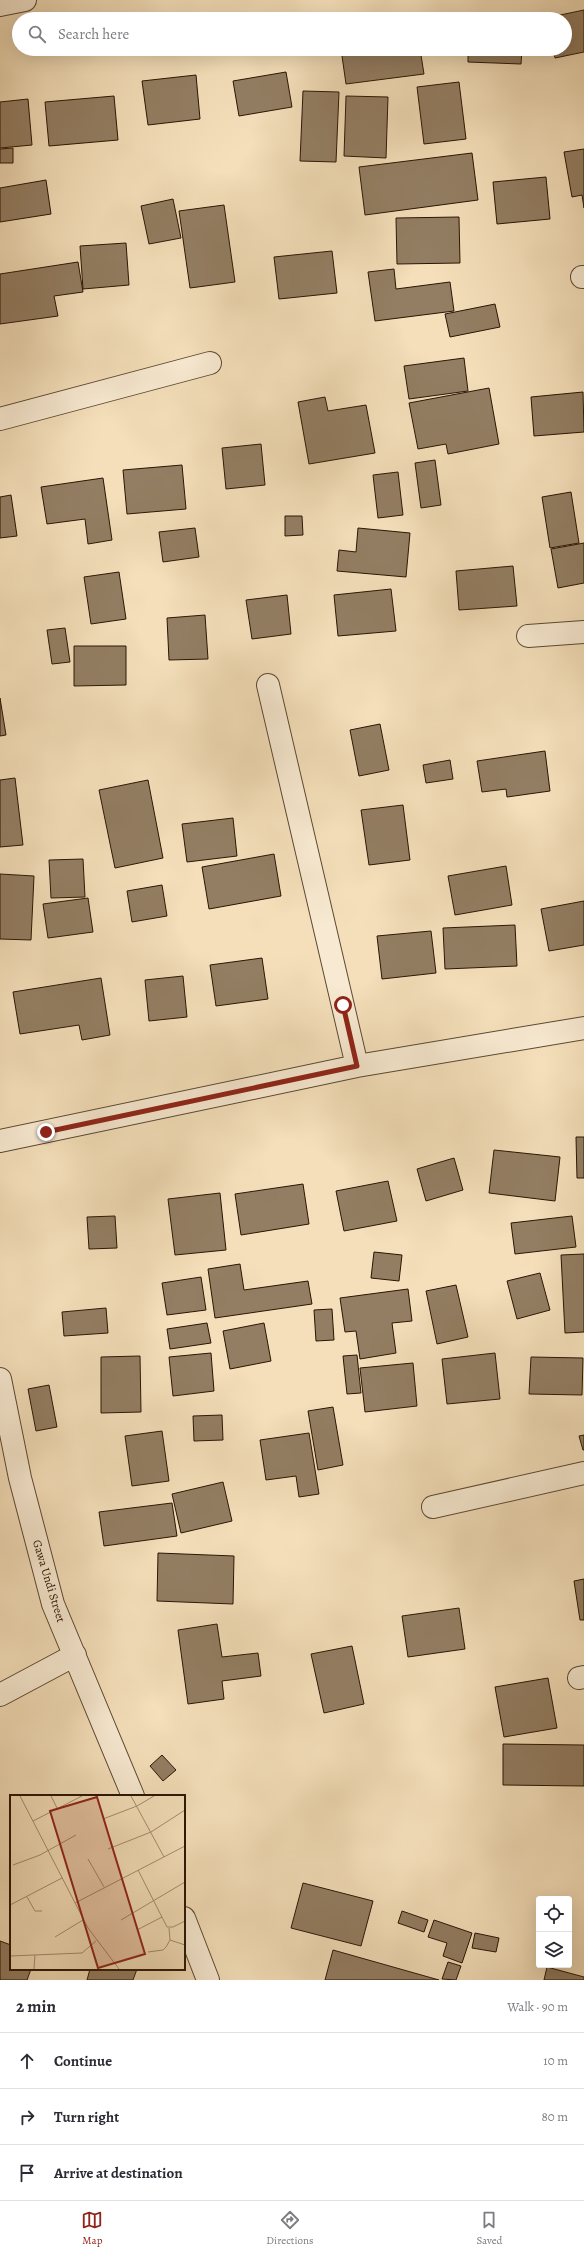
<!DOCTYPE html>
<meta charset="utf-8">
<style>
:root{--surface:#fff;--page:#f7f7f7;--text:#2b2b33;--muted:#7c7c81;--line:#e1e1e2;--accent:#8f2418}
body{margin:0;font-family:Alegreya,serif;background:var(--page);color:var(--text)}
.controls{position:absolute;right:12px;bottom:12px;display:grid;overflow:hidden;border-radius:4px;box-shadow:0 4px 16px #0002}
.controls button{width:36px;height:36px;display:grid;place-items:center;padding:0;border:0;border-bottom:1px solid var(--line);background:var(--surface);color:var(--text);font:20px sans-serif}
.stop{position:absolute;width:12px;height:12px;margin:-9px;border:3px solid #8f2418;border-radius:50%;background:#fff}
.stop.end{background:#8f2418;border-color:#fff;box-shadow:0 1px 4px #0008}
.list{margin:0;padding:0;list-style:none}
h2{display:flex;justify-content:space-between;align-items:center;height:52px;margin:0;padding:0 16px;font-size:17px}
h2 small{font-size:13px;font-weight:400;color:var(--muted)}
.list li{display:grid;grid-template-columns:26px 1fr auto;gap:12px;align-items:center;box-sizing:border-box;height:56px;padding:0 16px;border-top:1px solid var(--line)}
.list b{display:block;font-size:15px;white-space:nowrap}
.list em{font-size:13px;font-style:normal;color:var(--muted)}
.icon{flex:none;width:22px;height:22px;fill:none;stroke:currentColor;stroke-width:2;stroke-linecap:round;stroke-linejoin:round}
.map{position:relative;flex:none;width:584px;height:1980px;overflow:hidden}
.search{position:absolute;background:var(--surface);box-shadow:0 4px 16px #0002;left:12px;right:12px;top:12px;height:44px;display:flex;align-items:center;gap:10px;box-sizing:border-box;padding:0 14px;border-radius:22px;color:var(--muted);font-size:15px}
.sheet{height:220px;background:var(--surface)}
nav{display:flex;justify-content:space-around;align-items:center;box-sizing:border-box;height:56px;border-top:1px solid var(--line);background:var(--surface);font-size:11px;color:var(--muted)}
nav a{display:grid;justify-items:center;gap:2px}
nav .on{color:var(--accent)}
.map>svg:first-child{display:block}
.building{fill:#937e63;stroke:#2a1504}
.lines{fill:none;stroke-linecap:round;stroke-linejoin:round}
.minor-casing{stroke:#5c4832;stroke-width:24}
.minor{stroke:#f8ead2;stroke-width:22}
.route{stroke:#8f2418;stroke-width:5}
.labels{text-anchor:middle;stroke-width:3;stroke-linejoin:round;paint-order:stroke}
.street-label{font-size:12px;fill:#2a1504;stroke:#f8ead2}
.inset-road{fill:none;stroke:#a38e71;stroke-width:1}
.view{fill:#8f2418;fill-opacity:0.15;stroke:#8f2418;stroke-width:2}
.inset-edge{fill:none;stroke:#2a1504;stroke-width:2}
</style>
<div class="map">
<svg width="584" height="1980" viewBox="0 0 584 1980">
<rect width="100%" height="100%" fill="#f4dfba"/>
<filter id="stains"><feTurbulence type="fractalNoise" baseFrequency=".005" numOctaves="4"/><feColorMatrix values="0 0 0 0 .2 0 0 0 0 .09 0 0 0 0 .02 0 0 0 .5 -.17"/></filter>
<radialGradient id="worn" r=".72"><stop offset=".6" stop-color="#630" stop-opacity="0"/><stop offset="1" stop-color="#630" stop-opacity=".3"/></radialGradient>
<path class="building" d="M584,10v42l-29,6 -2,-9h12v-30l-19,-1z
M341,49h79l4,25 -78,10z
M468,49h54l-1,15 -53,-2z
M286,72l6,35 -53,9 -6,-35z
M196,75l4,44 -52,6 -6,-44z
M459,82l7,57 -42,5 -7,-57z
M303,91l36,1 -3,70 -36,-1z
M114,96l4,44 -69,6 -4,-44z
M346,96l42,1 -2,61 -42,-2z
M28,99l4,46 -32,3v-46z
M13,148v15h-13v-14z
M584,149v59l-2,-13 -10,2 -8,-45z
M472,153l6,47 -113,15 -6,-48z
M546,177l4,42 -53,5 -4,-42z
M46,180l5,34 -51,8v-34z
M173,199l8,39 -32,6 -8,-38z
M224,205l11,77 -45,6 -11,-77z
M459,217l1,46 -63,1 -1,-46z
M126,243l3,42 -46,4 -3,-43z
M332,251l5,42 -58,6 -5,-42z
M78,262l5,30 -29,4 4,20 -58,8v-50z
M394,269l2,20 54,-7 4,29 -79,10 -7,-49z
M495,304l5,23 -50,10 -5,-23z
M464,358l4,33 -59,8 -5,-33z
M489,388l10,56 -51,10 -2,-10 -28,5 -9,-46z
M583,392l1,40 -50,4 -3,-39z
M325,397l3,14 38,-6 9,48 -66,11 -11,-62z
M261,444l4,41 -39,4 -4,-41z
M435,460l6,45 -20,3 -6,-45z
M182,465l4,44 -59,5 -4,-44z
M398,472l5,43 -25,3 -5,-43z
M103,478l9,62 -24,4 -3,-25 -38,5 -6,-37z
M571,492l8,51 -29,5 -8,-51z
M11,495l6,41 -17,2v-41z
M285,516h17l1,19 -18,1z
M195,528l4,29 -36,5 -4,-30z
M358,528l52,5 -4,44 -69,-6 2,-21 17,2z
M584,543v40l-26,5 -7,-39z
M513,566l4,40 -58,4 -3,-39z
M119,572l7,47 -35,5 -7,-47z
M391,589l5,42 -58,5 -4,-41z
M287,595l4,39 -39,5 -6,-39z
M205,615l3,44 -39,1 -2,-42z
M65,628l5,34 -18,2 -5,-34z
M74,646h52v39l-52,1z
M0,698l6,37 -6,1z
M380,724l9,46 -30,6 -9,-46z
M545,751l5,40 -43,6 -1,-8 -24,3 -5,-31z
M450,760l3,19 -27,4 -3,-18z
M15,778l8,67 -23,2v-67z
M148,780l15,78 -48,10 -16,-78z
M403,805l7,55 -41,5 -8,-55z
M233,818l4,38 -50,6 -5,-38z
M274,854l7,42 -72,13 -7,-42z
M83,859l2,38 -34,1 -2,-38z
M506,866l6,39 -57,10 -7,-39z
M0,874l34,2 -3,64 -31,-1z
M162,885l5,31 -35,6 -5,-31z
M88,898l5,34 -45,6 -5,-34z
M584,901v44l-35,6 -8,-42z
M515,925l2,41 -72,3 -2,-41z
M431,931l5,42 -54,6 -5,-43z
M262,958l6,41 -52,7 -6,-41z
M183,976l4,41 -38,4 -4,-41z
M101,978l9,57 -28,5 -3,-15 -59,9 -7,-42z
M576,1137h8v41h-7z
M494,1150l66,7 -5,44 -66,-8z
M454,1158l9,32 -37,11 -9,-32z
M388,1181l9,40 -53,10 -8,-40z
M303,1184l6,40 -68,11 -6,-41z
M220,1193l6,57 -51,5 -7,-56z
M115,1216l2,32 -28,1 -2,-32z
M572,1216l4,31 -61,7 -4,-31z
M374,1252l28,3 -3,26 -28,-3z
M584,1254v78l-19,1 -4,-78z
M240,1264l4,26 64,-9 4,23 -97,14 -7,-49z
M540,1273l10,37 -33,9 -10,-38z
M201,1277l5,33 -39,5 -5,-32z
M456,1285l12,52 -31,7 -11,-53z
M408,1289l4,32 -20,2 4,30 -36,6 -4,-28 -11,1 -5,-34z
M106,1308l2,25 -44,3 -2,-24z
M332,1309l2,31 -18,1 -2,-31z
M207,1323l4,20 -41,6 -3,-20z
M264,1323l7,38 -41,8 -7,-38z
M211,1353l3,38 -41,5 -4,-39z
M495,1353l5,46 -53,5 -5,-45z
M357,1355l4,38 -14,1 -4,-38z
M140,1356l1,56 -40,1v-56z
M531,1357l52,1 -1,37 -53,-1z
M413,1363l4,43 -52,6 -5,-44z
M49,1385l8,42 -21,4 -8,-42z
M333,1407l10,58 -25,5 -10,-59z
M222,1415l1,25 -29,1 -1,-25z
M162,1431l7,50 -37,5 -7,-50z
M309,1433l10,61 -20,3 -3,-21 -30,4 -6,-40z
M584,1435v15h-1l-4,-14z
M223,1482l9,39 -51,12 -9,-39z
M172,1503l5,33 -73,10 -5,-34z
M158,1553l76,3 -1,48 -76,-3z
M584,1579v41h-4l-6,-39z
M459,1608l6,41 -57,8 -6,-41z
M217,1624l5,33 36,-4 3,23 -39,5 2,18 -36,5 -10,-74z
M352,1646l12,58 -40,9 -13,-59z
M548,1678l9,50 -53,9 -9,-50z
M503,1744l81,1v41l-81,-1z
M162,1755l14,15 -13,11 -13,-15z
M303,1883l70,18 -12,45 -70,-18z
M402,1911l26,9 -4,12 -26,-9z
M434,1920l38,13 -10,30 -19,-7 4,-13 -19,-6z
M475,1933l24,5 -3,14 -24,-4z
M0,1941l11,4v24h20l-4,11h-27z
M333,1950l106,30h-114z
M448,1962l13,4 -5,14 -14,-1z
M547,1967l37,10v3h-40z
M90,1969h47l-4,11h-46z"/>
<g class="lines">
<defs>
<path id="minor" d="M0,5l25,-5
M582,277h2
M0,419l210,-56
M528,636l56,-4
M268,685l89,381
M0,1141l357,-75 227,-38
M0,1379l20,99 33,126 80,192
M433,1507l151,-34
M579,1678l5,-1
M0,1695l75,-40
M184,1918l24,62"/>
</defs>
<use href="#minor" class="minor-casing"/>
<use href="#minor" class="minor"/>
</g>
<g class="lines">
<path class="route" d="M46,1132l311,-66 -14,-61"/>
</g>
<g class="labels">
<g class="street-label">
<text transform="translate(49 1581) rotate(73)" y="4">Gawa Undi Street</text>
</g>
</g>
<g transform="translate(10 1795)">
<rect width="175" height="175" fill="#f4dfba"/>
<path class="inset-road" d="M10,1l68,132 31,41M41,1l6,12M121,1l33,61M93,24l34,-13 17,-10M23,26l49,-25M98,54l43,-17 34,-22M78,64l16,28M3,70l27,-10 36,-20M128,75l29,57h6l12,-6M17,102l8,14h7M65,108l110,-57M0,110l52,-27M111,125l64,-38M127,135l25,-13M45,142l28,-17M160,145l15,5M138,157l15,-2 3,-3 4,-7 -1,-12M0,161l72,-3 14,-12M24,174l1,-14"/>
<path class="view" d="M87,2l48,157 -47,14 -48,-157z"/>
<rect width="175" height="175" class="inset-edge"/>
</g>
<rect width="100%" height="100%" filter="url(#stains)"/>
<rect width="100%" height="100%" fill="url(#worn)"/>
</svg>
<div class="controls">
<button><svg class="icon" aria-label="locate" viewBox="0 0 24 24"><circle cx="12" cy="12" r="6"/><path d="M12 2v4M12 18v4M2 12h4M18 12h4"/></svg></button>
<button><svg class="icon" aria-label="layers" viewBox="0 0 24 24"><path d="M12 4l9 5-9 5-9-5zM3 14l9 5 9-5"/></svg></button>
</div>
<div class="stop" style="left:343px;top:1005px"></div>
<div class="stop end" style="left:46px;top:1132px"></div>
<div class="search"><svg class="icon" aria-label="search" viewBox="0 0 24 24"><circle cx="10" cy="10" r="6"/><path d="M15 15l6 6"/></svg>Search here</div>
</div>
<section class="sheet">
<h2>2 min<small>Walk · 90 m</small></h2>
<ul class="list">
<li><svg class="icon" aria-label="ahead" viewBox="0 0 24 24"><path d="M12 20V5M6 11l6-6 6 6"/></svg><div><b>Continue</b></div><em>10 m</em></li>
<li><svg class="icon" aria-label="right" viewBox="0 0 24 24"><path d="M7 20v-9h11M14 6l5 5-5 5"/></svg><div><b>Turn right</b></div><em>80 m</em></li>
<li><svg class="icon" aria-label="arrive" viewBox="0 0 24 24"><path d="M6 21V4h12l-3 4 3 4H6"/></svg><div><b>Arrive at destination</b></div></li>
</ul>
</section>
<nav>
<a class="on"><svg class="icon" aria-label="map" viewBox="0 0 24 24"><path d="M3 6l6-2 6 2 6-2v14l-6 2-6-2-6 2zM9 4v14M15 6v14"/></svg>Map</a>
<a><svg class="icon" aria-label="directions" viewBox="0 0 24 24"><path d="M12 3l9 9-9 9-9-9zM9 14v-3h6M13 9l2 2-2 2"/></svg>Directions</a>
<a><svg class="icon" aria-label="saved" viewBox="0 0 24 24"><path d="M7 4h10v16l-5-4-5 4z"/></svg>Saved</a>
</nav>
